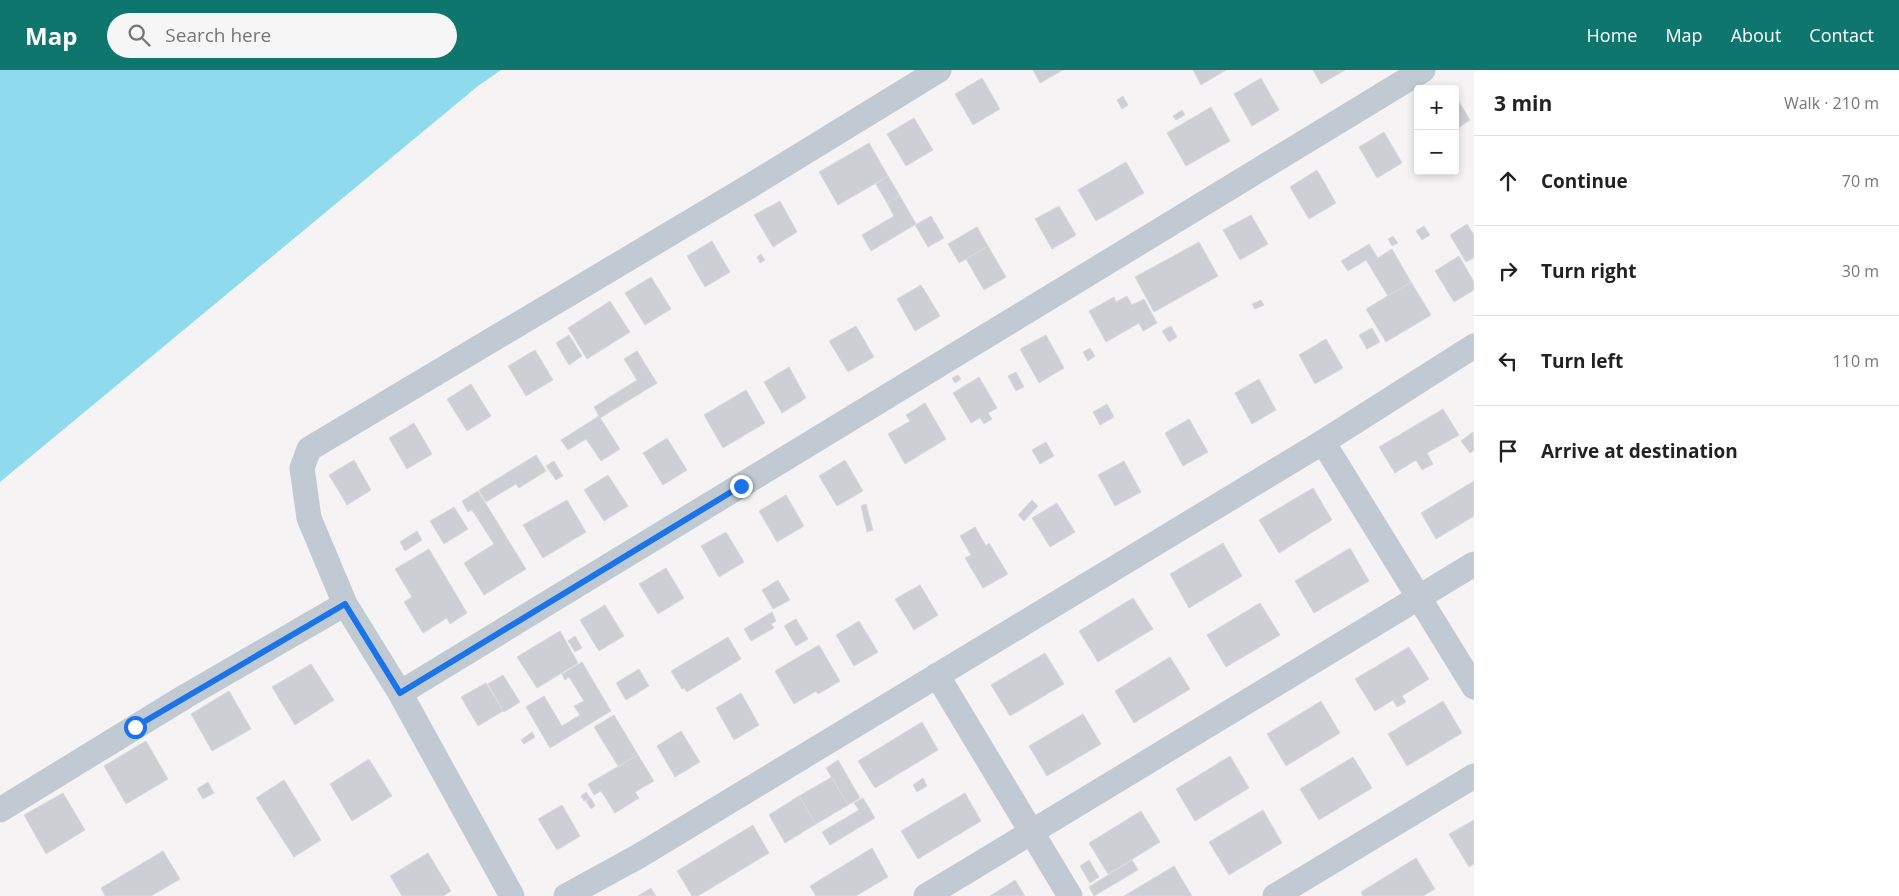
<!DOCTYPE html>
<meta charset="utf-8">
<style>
:root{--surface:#fff;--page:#f6f6f6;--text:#222;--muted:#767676;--line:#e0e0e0;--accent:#0f766e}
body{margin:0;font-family:"Open Sans",sans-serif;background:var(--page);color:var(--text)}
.controls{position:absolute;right:15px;top:15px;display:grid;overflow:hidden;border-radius:5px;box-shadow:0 2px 8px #0003}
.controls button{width:45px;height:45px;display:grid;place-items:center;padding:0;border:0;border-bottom:1px solid var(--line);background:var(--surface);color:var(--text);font:25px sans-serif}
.stop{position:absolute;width:15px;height:15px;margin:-11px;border:4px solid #1a73e8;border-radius:50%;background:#fff}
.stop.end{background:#1a73e8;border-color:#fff;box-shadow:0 1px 5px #0008}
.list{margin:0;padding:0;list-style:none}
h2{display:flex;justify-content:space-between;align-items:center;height:65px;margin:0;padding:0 20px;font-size:21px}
h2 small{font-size:16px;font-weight:400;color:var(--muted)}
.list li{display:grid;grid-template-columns:32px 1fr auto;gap:15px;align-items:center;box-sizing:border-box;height:90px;padding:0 20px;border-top:1px solid var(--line)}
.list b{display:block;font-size:19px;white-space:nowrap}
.list em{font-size:16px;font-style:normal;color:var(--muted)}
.icon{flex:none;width:28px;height:28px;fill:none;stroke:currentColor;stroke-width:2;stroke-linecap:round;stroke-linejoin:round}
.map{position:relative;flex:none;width:1474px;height:826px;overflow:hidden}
header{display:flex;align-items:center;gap:30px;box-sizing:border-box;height:70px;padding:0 25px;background:var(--accent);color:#fff}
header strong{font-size:24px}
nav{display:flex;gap:28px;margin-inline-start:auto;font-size:18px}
.search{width:350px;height:45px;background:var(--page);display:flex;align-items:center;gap:12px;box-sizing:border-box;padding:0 18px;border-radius:28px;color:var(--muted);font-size:19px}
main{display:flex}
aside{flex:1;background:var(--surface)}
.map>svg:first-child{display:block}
.water{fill:#90daee}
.building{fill:#cdcfd5;stroke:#d7d9de}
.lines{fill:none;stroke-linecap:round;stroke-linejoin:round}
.minor{stroke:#c1cad2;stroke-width:25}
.route{stroke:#1a73e8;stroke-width:6}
</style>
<header>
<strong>Map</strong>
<div class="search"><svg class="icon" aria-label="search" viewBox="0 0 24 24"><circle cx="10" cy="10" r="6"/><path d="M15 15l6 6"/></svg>Search here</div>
<nav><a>Home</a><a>Map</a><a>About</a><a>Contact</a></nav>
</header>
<main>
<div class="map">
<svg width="1474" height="826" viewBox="0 0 1474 826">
<rect width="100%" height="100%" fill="#f5f3f3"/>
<path class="water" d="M0,0h501l-23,16 -478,396z"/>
<path class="building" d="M1033,0h30l-23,13z
M1193,0h33l-25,15z
M1313,0h32l-24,14z
M982,8l18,31 -27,16 -18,-31z
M1261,8l18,32 -27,16 -18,-32z
M1455,25l15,25 -15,10z
M1123,26l5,9 -6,4 -5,-9z
M1211,37l19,34 -44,25 -19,-33z
M1182,40l3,5 -9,5 -3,-4z
M914,48l19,32 -27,16 -19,-32z
M1384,62l18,31 -25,15 -18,-31z
M869,73l19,33 -50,29 -19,-33z
M1126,92l18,31 -48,28 -18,-31z
M1317,100l19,33 -27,16 -19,-32z
M888,106l12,20 -13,7 -11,-19z
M900,126l16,28 -45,27 -9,-16 32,-19 -7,-13z
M780,131l17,31 -24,15 -19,-32z
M1059,136l17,29 -24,14 -17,-30z
M1251,145l17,29 -28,16 -17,-30z
M931,146l13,22 -16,9 -13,-22z
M1467,154l7,11v23l-8,4 -16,-27z
M1424,156l6,9 -8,5 -6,-9z
M977,157l11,19 -29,17 -11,-19z
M1393,166l5,7 -6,3 -4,-7z
M712,171l18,31 -25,15 -18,-31z
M1199,172l19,34 -64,36 -19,-35z
M1369,174l9,14 14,-9 19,33 -23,14 -22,-36 -18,11 -7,-10z
M988,176l18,31 -22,13 -18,-31z
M761,184l4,6 -5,3 -3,-6z
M1459,186l15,26v8l-20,12 -19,-31z
M651,207l20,32 -26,16 -20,-32z
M1411,212l20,33 -45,27 -20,-33z
M921,215l19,31 -25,15 -18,-32z
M1127,226l5,9 12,-6 13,24 -14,8 -4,-8 -33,19 -17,-31 25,-14 2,5z
M1261,230l3,5 -9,4 -3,-5z
M610,231l20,31 -43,27 -19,-31z
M856,256l18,31 -26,15 -19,-31z
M1171,256l6,11 -8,5 -7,-11z
M1372,258l8,14 -13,7 -8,-14z
M569,265l13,21 -13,9 -13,-22z
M1046,265l18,33 -25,15 -19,-34z
M1326,269l17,29 -28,16 -16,-29z
M1090,278l5,8 -7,5 -5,-9z
M535,280l18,30 -27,16 -18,-30z
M637,281l20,32 -57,35 -6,-11 43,-27 -13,-21z
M789,297l17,31 -24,15 -18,-31z
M1016,302l8,15 -8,4 -8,-15z
M958,305l3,4 -6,4 -3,-5z
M979,307l18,31 -9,5 4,6 -8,5 -4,-6 -9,5 -18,-30z
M1259,309l17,31 -24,14 -17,-31z
M471,314l20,32 -24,15 -20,-32z
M746,320l19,33 -42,25 -19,-33z
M925,333l21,36 -41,25 -17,-30 22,-13 -4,-6z
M1107,334l7,13 -14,8 -7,-13z
M1443,339l16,26 -32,18 6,11 -11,6 -6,-10 -21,13 -16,-26z
M599,346l21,33 -19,12 -15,-22 -18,11 -7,-10z
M1189,349l19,33 -25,14 -18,-33z
M414,353l18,31 -25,15 -18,-31z
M1473,362l1,18 -4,3 -9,-12z
M667,368l20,32 -24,15 -20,-32z
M1046,372l8,14 -14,8 -8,-14z
M536,385l10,16 -27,17 -3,-4 -30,18 -7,-12z
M354,390l17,30 -24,15 -18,-30z
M845,390l18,31 -26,15 -18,-30z
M554,391l9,15 -7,4 -10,-14z
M1124,391l17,31 -26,14 -17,-31z
M608,405l20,31 -24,15 -20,-31z
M1474,411v35l-38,23 -15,-26z
M1313,418l19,32 -53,33 -20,-33z
M478,421l48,78 -42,26 -20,-32 30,-19 -22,-34 -4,2 -6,-11z
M786,425l18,31 -27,16 -18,-31z
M567,430l19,32 -43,26 -20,-33z
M1032,430l6,6 -14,15 -6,-6z
M1057,433l18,29 -25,15 -18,-29z
M866,434l7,26 -6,2 -6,-26z
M454,437l14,22 -24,15 -14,-23z
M975,457l11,19 3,-3 19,31 -25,14 -18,-30 6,-3 -11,-19z
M417,461l5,9 -17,11 -5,-9z
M726,462l18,30 -25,15 -18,-31z
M1223,473l19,33 -53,32 -19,-34z
M1350,478l19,33 -55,32 -19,-32z
M429,479l38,64 -17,11 -3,-6 -24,15 -19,-31 8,-5 -17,-28z
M666,498l18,30 -26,16 -19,-30z
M778,510l12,20 -17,9 -11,-19z
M920,515l18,30 -24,15 -19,-31z
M1133,528l20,31 -55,33 -19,-31z
M1260,533l20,32 -54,32 -19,-32z
M605,535l19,31 -25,15 -19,-31z
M772,542l4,9 -5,3 3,4 -23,13 -7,-12z
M796,549l12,20 -12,7 -12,-20z
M859,551l19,31 -24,14 -18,-31z
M560,561l18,32 -41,25 -20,-31z
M575,566l7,12 -7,4 -7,-11z
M728,567l13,22 -54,33 -3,-4 -2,1 -11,-18z
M819,575l21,36 -22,13 -2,-3 -22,13 -19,-33z
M1409,577l20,32 -27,17 4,6 -9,5 -4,-7 -18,11 -20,-32z
M1045,583l19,31 -54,32 -19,-31z
M1170,587l20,32 -56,34 -19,-32z
M582,592l29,49 -61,37 -24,-41 18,-11 18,30 18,-11 -6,-9 10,-5 -15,-24 -4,3 -3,-6z
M311,594l23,36 -39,25 -23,-38z
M639,599l10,17 -23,14 -10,-17z
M503,605l17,27 -16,10 -16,-28z
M486,613l17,28 -25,15 -17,-29z
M229,621l22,38 -39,22 -21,-37z
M741,623l18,32 -25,15 -18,-32z
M1321,631l19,32 -54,33 -19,-32z
M1443,631l19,32 -55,33 -19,-32z
M1083,644l18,30 -54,32 -18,-30z
M614,645l24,40 -20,11 -24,-39z
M922,652l16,28 -63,38 -17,-27z
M681,661l19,31 -25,15 -18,-31z
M532,662l3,5 -11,7 -3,-4z
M146,671l22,38 -42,25 -22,-38z
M638,685l16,26 -19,11 4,6 -24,15 -14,-22 -7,4 -6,-11z
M1230,686l19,32 -54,33 -19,-32z
M1353,687l19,31 -53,32 -19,-31z
M369,689l23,37 -40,25 -22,-37z
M838,690l22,38 -12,7 -22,-37z
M832,707l16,28 -32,19 -17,-28z
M923,708l4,8 -10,6 -4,-7z
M284,710l37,60 -27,17 -38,-59z
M208,712l6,11 -11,6 -6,-10z
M586,722l4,6 -6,3 -3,-5z
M63,723l22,37 -39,24 -22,-39z
M965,723l16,28 -63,38 -17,-28z
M799,726l17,28 -31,19 -16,-28z
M591,728l4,8 -4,3 -5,-8z
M863,728l12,20 -45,27 -8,-13 37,-22 -5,-7z
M562,735l18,31 -23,14 -19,-31z
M1263,740l19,33 -53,32 -20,-33z
M1141,741l19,31 -52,32 -19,-31z
M1474,750v44l-5,3 -20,-33z
M753,755l16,28 -71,43h-6l-15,-25z
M872,778l16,29 -32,19h-40l-6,-10z
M163,781l17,28 -29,17h-46l-4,-8z
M428,783l23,38 -8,5h-41l-12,-20z
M1416,788l19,31 -12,7h-60l-2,-4z
M1089,790l10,17 -9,6 -10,-17z
M1132,790l6,10 -44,26 -5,-9z
M1174,796l18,30h-68z
M1015,810l10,16h-35z
M651,818l5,8h-18z"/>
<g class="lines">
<path class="minor" d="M1323,372l151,245
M937,605l133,221
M400,623l1023,-623
M0,740l186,-114 159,-92
M512,826l-112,-203 -55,-89 -36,-86 -7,-50 7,-19 441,-263 189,-116
M566,826l73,-40 684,-414 151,-96
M926,826l548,-332
M1275,826l199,-120"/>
</g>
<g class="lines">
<path class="route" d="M135,657l210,-123 55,89 341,-207"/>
</g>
</svg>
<div class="controls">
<button>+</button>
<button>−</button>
</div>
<div class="stop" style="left:135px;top:657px"></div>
<div class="stop end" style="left:741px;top:416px"></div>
</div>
<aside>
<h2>3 min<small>Walk · 210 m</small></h2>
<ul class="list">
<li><svg class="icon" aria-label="ahead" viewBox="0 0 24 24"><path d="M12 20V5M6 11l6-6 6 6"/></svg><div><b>Continue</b></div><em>70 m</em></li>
<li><svg class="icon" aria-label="right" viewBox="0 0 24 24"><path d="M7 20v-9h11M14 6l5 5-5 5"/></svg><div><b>Turn right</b></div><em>30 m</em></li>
<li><svg class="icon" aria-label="left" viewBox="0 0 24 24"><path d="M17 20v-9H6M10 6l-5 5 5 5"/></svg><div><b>Turn left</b></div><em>110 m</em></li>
<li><svg class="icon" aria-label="arrive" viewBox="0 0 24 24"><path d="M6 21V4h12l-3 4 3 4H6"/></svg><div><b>Arrive at destination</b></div></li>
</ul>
</aside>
</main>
